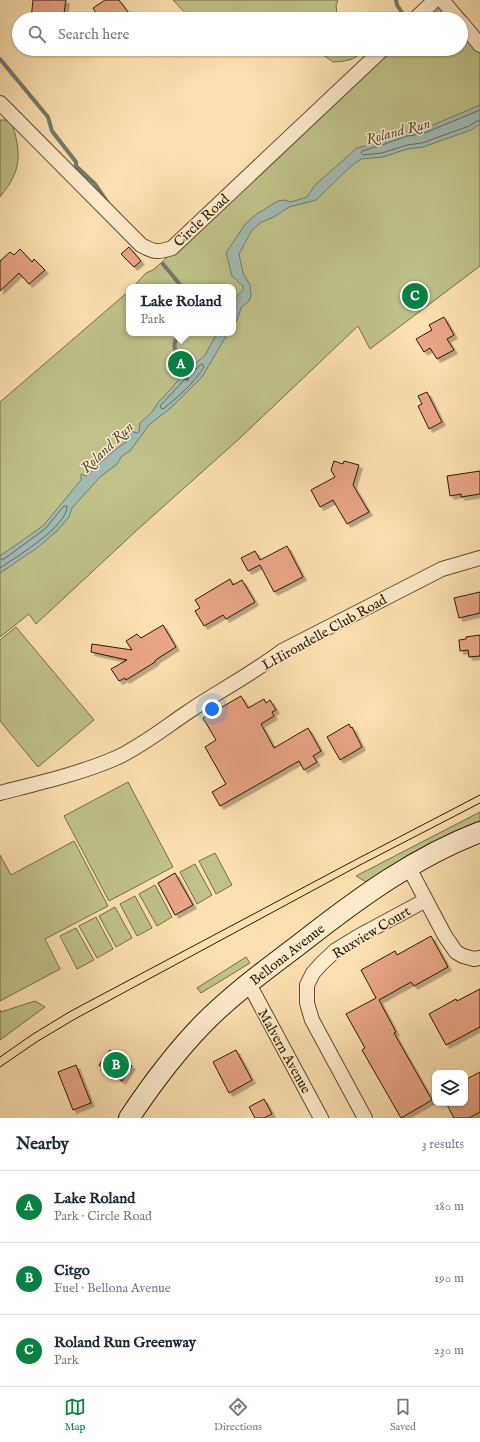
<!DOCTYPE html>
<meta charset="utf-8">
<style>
:root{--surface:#fff;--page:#f6f6f7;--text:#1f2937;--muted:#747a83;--line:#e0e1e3;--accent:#0b8043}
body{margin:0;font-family:"IM FELL English",serif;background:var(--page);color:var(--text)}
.controls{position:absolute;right:12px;bottom:12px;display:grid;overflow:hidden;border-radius:8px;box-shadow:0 1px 3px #0004}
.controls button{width:36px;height:36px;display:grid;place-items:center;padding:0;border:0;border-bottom:1px solid var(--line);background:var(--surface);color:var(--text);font:20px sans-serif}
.you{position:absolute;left:212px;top:709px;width:14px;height:14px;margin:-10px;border:3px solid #fff;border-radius:50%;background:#1a73e8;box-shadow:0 0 0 6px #1a73e833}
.badge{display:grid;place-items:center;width:26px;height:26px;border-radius:50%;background:var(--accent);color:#fff;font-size:13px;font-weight:700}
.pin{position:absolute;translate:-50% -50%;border:2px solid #fff;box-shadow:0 1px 4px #0006}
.popup{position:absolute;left:126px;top:284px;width:110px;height:52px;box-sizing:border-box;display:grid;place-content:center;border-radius:8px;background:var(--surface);filter:drop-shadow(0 1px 3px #0005);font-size:13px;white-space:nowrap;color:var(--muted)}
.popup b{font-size:15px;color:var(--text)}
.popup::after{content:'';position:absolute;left:50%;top:100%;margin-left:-8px;border:8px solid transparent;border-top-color:var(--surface)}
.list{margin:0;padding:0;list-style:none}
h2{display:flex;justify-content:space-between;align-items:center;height:52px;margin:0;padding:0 16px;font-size:17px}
h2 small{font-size:13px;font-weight:400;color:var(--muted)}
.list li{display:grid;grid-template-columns:26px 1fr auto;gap:12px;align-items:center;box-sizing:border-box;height:72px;padding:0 16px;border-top:1px solid var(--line)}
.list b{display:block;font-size:15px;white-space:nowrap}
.list p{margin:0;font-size:13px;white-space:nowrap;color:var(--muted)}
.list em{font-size:13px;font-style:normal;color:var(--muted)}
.icon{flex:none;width:22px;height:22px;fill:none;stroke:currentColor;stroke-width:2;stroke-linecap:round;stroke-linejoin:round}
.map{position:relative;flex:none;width:480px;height:1118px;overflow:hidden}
.search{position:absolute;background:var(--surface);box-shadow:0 1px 3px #0004;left:12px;right:12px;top:12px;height:44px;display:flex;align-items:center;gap:10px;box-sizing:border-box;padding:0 14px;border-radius:22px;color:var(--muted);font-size:15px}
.sheet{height:268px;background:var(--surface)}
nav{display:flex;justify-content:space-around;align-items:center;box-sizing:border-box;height:56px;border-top:1px solid var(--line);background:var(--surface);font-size:11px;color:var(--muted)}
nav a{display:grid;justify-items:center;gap:2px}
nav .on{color:var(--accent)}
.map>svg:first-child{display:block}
.green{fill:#c0c28a;stroke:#766e46}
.water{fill:#a1bbb3;stroke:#727b6c}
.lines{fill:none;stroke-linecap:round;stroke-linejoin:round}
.shore{stroke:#666a5a;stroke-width:1}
.stream{stroke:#727b6c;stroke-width:4}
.building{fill:#e9a586;stroke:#2b1a01;filter:url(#shadow)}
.street-casing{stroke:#604c2d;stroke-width:16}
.secondary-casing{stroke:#2b1a01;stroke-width:22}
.street{stroke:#feebcc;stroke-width:14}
.secondary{stroke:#feebcc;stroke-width:20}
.tram{stroke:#2b1a01;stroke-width:1}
.labels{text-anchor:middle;stroke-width:3;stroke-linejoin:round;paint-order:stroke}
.street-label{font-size:14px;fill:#2b1a01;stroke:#feebcc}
.water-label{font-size:15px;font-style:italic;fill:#54523f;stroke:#feebcc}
</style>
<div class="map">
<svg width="480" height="1118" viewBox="0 0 480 1118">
<defs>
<filter id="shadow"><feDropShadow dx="3.5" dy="3.5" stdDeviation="0" flood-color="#0004"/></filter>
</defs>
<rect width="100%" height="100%" fill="#fde0b1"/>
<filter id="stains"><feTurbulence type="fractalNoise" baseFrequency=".005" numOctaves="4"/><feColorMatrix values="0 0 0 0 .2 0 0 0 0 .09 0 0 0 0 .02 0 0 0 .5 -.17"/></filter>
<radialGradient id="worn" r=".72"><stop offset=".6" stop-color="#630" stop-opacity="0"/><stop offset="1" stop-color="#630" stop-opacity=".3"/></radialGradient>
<path class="green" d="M173,0h165l-2,5 1,9 11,5h-80l-9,-5 -28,5h-40z
M441,7l10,12h-23z
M461,31l19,21v214l-110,83 -12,-23 -119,113 -103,92 -100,93 -7,-10 -29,23v-235l129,-111v42h104v-46h-100l13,-14 7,-3 9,-8 121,-113 111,-100h67z
M315,49h49c-9,12 -18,12 -31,13z
M0,120h10c7,15 12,39 4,55 -3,8 -9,15 -14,22z
M16,627l78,93 -56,47 -38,-46v-81z
M128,782l45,85 -64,34 -45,-85z
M480,812v12l-112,59 -12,-7z
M74,841l34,65 -63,33 15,30 -60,32v-146l11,20z
M215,853l17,32 -16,9 -17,-33z
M195,864l17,31 -15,9 -17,-32z
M155,885l17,32 -15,9 -18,-32z
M135,896l17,32 -15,8 -17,-32z
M115,907l17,31 -16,9 -17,-31z
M96,917l17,32 -16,9 -18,-32z
M76,928l18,32 -17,9 -17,-33z
M246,957l4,6 -49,30 -4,-5z
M35,1001l10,6 -45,33v-30l1,2z"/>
<path class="water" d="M480,105v19l-9,6 -48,17 -16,2 -24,8 -22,2 -10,7 -35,34 -27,7 -15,10 -12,5 -10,8 -13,24 4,19 7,12 1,11 -2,5 -8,7 -4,12 -4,6v-26l10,-10v-4l-11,-10 -6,-23 20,-30 11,-9 21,-13 6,-1 7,2 16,-5 8,-12 42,-37 24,-6 25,-10 15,-2z
M217,333h11l-26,44 -29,29 -24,19 -19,26 -8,5 -5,8 -17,13 -28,31 -3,9 -12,14 -20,17 -37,25v-17l43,-30 38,-46v-6l5,2 25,-23 15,-11v-7l5,-4 6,2 2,-1 1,-9 13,-12 4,-7 27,-30 21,-19z"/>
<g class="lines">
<path class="shore" d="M480,110l-58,24 -15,2 -25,9 -20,6 -1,2 2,2 19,-2 25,-8 15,-2 47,-17 8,-5h3
M202,364l2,3c-9,15 -27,31 -41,42l-2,-1 -1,-2 27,-29z
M0,559h4l41,-30 19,-23h3c1,20 -51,51 -67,62"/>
<path class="stream" d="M396,0l1,5 6,9
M0,59l48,58 4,14 24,31v4l19,18 13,19
M163,264l19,23
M179,333c-11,14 1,32 8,46"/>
</g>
<path class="building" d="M33,0h33l-3,19h-32z
M105,0h14l14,19h-33l-7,-11z
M129,247l12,14 -7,6 -13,-13z
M20,249l12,13 2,-3 11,11 -16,14 -10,-11 -19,18v-30l10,-9 4,3z
M444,317l10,18 -7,4 7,11 -17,9 -7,-11 -6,4 -8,-13 16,-9 -3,-5z
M427,392l15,30 -13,7 -11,-23 4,-2 -4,-8z
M334,461l9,3 1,-3 15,4 -6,20 16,27 -22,12 -14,-24 -13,7 -9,-17 24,-13 -4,-7z
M480,471v23l-19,3v-3l-11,2 -3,-20z
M287,546l16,31 -29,15 -14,-27 -12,6 -7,-13 14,-7 5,9z
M230,579l3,6 9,-5 13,22 -29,17 -3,-4 -19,11 -9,-15 5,-3 -5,-8z
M480,592v21l-21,5 -5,-20z
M163,625l13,22 -19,12 -2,2v1l-29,18 -1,-2 -6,3 -8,-12 16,-9 -36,-8 1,-8 40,6 -6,-9 11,-7 4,4z
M480,635v21l-11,1 -1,-7 -8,1 -1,-11 7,-1v-2z
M241,696l7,12 16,-9 2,4 4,-3 6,10 -4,2 2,4 -13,8 13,24 34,-20 13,23 -8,5 4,6 -13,8 -5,-9 -79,45 -8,-14 14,-8 -21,-37 11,-7 -13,-22z
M349,724l2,4 1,-1 10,20 -22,13 -13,-23z
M175,873l18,32 -18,10 -17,-32z
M431,936l17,31 -34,19 -3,-4 -32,18 17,32 -2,1 38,67 -31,18 -39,-68 3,-2 -19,-34 30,-16 -15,-28 34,-19 2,4z
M480,989v38l-34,18 -17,-31 27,-15 1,2z
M110,1050l22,16 -10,15 -23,-16z
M236,1050l16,30 -23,13 -16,-31z
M76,1065l15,38 -18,7 -15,-38z
M480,1072v40l-11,6h-15l-8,-15h19v-23z
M264,1099l8,15 -8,4h-9l-6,-11z"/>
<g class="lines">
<defs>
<path id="street" d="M442,0l16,19
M415,19l20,-19
M461,22l19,23
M0,103l141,142c13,7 16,8 31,3l211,-199
M0,793c39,-10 79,-19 116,-35 26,-12 48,-30 72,-46 31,-21 64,-38 94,-61l160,-82 38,-11
M408,866l37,70 11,16 7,4 11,3 6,-1
M249,984l72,134
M365,1118l-53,-98 -5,-17v-18l6,-12 9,-10 14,-13 23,-14 67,-36"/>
<path id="secondary" d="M129,1118c22,-33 45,-64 73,-93 31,-32 68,-58 103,-85 55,-43 110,-83 175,-108"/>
</defs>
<use href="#street" class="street-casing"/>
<use href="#secondary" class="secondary-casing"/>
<use href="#street" class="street"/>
<use href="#secondary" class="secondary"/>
<path class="tram" d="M0,1057l33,-23 38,-23 286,-152 123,-64
M0,1067l38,-26 37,-22 285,-154 120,-62"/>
</g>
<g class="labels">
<g class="street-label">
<text transform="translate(201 220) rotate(-43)" y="5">Circle Road</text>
<text transform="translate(324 632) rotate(-29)" y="5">LHirondelle Club Road</text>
<text transform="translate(371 932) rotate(-31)" y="5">Ruxview Court</text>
<text transform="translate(287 954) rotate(-38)" y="5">Bellona Avenue</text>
<text transform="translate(285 1051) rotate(61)" y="5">Malvern Avenue</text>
</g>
<g class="water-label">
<text transform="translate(398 131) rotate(-15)" y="5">Roland Run</text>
<text transform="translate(107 447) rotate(-44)" y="5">Roland Run</text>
</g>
</g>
<rect width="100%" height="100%" filter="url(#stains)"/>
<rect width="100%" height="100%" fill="url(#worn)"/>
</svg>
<div class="controls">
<button><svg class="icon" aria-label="layers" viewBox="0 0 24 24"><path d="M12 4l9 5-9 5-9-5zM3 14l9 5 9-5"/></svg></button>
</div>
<div class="you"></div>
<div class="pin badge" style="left:181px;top:364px">A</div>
<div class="popup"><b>Lake Roland</b>Park</div>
<div class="pin badge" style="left:116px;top:1065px">B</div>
<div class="pin badge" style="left:415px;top:296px">C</div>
<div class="search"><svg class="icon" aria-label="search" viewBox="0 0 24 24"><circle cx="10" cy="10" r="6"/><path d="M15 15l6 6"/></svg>Search here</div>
</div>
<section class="sheet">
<h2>Nearby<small>3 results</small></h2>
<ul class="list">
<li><span class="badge">A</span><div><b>Lake Roland</b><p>Park · Circle Road</p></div><em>180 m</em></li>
<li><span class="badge">B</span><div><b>Citgo</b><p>Fuel · Bellona Avenue</p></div><em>190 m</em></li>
<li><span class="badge">C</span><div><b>Roland Run Greenway</b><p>Park</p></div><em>230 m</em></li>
</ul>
</section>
<nav>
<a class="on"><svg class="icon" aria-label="map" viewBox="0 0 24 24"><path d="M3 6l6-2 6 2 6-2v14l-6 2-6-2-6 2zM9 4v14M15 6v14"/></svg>Map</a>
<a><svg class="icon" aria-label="directions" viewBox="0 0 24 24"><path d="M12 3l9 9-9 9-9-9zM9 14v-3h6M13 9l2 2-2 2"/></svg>Directions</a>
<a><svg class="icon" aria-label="saved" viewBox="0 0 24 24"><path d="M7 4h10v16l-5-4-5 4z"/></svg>Saved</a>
</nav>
